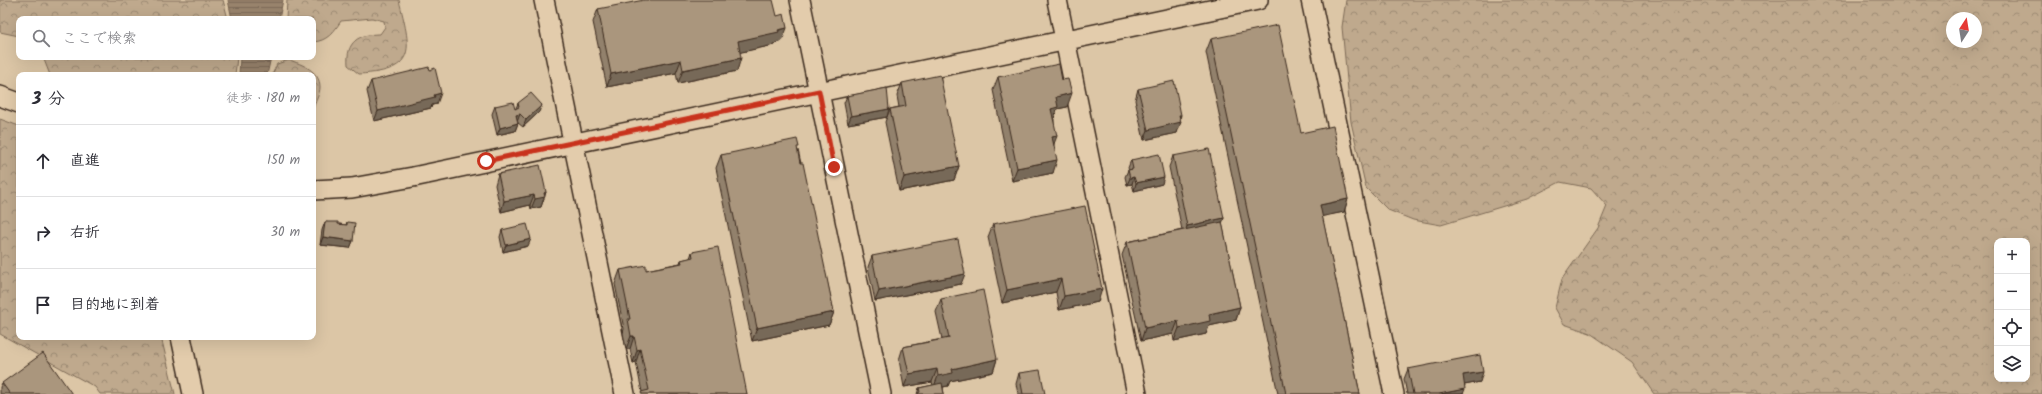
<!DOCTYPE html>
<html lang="ja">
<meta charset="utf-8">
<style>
:root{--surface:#fff;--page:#f7f7f7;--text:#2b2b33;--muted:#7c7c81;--line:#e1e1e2}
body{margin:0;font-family:Kalam,"Klee One",sans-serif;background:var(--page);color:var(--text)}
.controls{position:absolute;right:12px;bottom:12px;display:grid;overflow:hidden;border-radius:8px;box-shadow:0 4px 16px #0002}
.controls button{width:36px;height:36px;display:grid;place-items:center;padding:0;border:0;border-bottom:1px solid var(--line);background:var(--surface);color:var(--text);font:20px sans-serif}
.compass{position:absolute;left:1946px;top:12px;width:36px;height:36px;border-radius:50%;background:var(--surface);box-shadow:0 4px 16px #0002;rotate:12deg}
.stop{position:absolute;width:12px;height:12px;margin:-9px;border:3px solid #c8321e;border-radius:50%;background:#fff}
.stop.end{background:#c8321e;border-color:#fff;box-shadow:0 1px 4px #0008}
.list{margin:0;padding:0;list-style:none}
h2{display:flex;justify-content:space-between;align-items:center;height:52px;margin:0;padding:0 16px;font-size:17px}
h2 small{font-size:13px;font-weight:400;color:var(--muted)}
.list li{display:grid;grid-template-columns:26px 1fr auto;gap:12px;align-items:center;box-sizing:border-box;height:72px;padding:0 16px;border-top:1px solid var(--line)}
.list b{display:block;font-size:15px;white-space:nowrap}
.list em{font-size:13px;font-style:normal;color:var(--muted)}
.icon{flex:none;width:22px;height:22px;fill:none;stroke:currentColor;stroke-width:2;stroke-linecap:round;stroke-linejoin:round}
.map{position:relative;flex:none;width:2042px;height:394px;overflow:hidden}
.search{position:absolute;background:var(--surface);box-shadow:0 4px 16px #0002;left:16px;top:16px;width:300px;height:44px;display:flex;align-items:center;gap:10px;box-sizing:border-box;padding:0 14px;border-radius:8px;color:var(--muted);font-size:15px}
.panel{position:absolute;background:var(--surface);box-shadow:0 4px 16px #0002;left:16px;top:72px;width:300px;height:268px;border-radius:8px}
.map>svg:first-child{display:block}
.forest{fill:url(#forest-crowns);stroke:#7d6a56;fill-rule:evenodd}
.water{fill:url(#water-rules);stroke:#735f4d}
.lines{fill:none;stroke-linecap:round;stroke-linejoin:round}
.secondary-casing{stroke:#3b2a1e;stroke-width:22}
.secondary{stroke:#e3ccac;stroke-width:19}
.wall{fill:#92816c;stroke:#3b2a1e}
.shaded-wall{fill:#776958;stroke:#3b2a1e}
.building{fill:#aa967d;stroke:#3b2a1e}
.route{stroke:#c8321e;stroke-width:5}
</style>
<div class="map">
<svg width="2042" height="394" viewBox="0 0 2042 394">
<defs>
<pattern id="forest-crowns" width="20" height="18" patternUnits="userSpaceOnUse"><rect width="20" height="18" fill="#bfa98d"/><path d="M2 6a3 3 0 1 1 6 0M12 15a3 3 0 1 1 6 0" fill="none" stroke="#9c8a73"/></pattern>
<pattern id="water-rules" width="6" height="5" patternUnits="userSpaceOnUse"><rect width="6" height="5" fill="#98836c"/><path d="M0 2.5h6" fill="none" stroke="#7d6b58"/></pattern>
</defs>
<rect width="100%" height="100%" fill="#dcc6a6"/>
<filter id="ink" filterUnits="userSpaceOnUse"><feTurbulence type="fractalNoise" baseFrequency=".025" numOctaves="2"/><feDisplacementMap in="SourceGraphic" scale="8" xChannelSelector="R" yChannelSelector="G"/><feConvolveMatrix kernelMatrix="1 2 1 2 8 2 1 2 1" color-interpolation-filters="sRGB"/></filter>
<g filter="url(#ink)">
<path class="forest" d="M0,0h223l5,19h-209v17l-19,-4z
M287,0h112c11,47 21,71 -40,74l-11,-9c-2,-23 10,-31 32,-31l5,-7 -1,-6 -12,-3 -31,3c-8,12 -14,20 -28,21v-23h-27z
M1346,0h696v394h-388l-22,-32 -42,-29 -26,-9 -9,-16 7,-29 36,-51 9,-22 -16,-18 -31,-6 -33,17 -86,26 -28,-5 -25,-10 -22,-22 -15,-66 -9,-95zM1952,18h24v24h-24zM1997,241h30v138h-30z
M43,57h194l-2,18h-185z
M289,60c13,4 31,11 31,27 0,7 -5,15 -7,22v-34h-41l5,-11z
M0,119l19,7v211h142l14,57h-75l-5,-7 -95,-53z"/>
<path class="water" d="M228,0h55l-4,19h-47z
M240,57h31l-4,18h-28z"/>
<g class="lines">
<defs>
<path id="secondary" d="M544,0l81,394
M800,0l81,394
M1057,0l80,394
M1311,0l83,394
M0,96l19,7
M313,190l39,-2 61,-11 845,-177
M181,337l12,57"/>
</defs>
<use href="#secondary" class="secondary-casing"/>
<use href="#secondary" class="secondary"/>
</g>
<path class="wall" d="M598,9l179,7 5,25 -7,2 -1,2 -34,7 -3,19 -59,12 -2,-10 -69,14 -14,-65z
M1211,39l90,94 47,66 -4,13 -22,4 38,178h-82l-72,-342z
M998,77l64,3 5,27 -10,2 -3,10v25l-1,29 -41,8 -19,-91z
M371,81l66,23 -5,1 -1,3 -57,13 -7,-30z
M902,83l57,83 -5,14 -55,11 -14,-69 5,-13 9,-2 -2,-11z
M1138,89l42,30 -3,14 -33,7 -9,-40z
M847,96l40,21 -39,7 -4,-21z
M518,103l21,9 -16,15 -5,-4 -3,8 -18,4 -5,-21 3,-8 20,3 1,-1z
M798,150l36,162 -5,13 -77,16 -36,-173 5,-13z
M1173,156l51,62 -2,5 18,84 -4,13 -27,6 -3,8 -32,7 -1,-7 -32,7 -19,-86 5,-13 55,-12 -13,-63z
M1131,160l31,24 -28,7 -2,-7 -5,1 -2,-8 3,-7h1l-1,-2z
M498,174l48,18 -5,15 -10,2 -1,-4 -29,7 -6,-27z
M325,222l21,3 1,-3 6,19 -3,7 -30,-3 2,-15z
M993,224l105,78 -39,8 -3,-18 -54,11 -14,-66z
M502,230l26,16 -25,6 -3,-15z
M692,252l55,142h-106l1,-2 -6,-30 -3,1 -3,-14h-4l-3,-16 1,-4 -9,-45 5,-14h26l34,-7 1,-3 9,-2z
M872,256l89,28 -86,17 -7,-34z
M941,299l56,60 -4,13 -43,9 -2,5 -5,1 1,7h-27l2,-6 14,-3 -1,-3 -28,5 -5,-27 4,-13 39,-8 -6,-27z
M1408,369l72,13 -16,3 -1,9h-56l-3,-15z
M1019,373l26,21h-27l-2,-10z
M2,383l70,11h-72v-7z"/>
<path class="shaded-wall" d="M787,28l-5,13 -7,2 -1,2 -41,9 5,-13z
M741,58l-4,13 -59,12 5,-13z
M681,60l-5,13 -69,14 4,-13z
M441,93l-4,11 -5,1 -1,3 -57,13 4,-10z
M1072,93l-5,14 -10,2 -4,12 -6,1 9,-25z
M542,105l-3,7 -16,15 3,-7z
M889,109l-2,8 -39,7 3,-8z
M520,114l-3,8 -1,-7z
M1179,115h2l-2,8 2,-1 -4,11 -33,7 4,-10z
M518,123l-3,8 -18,4 3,-7z
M1057,136l-5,13v-12z
M1057,160l-4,13 -41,8 5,-13z
M959,166l-5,14 -55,11 5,-14z
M1134,177l-2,7 -5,1 3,-7z
M1164,177l-2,7 -28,7 2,-8z
M546,192l-5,15 -10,2 4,-10z
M534,195l-4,10 -29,7 3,-11z
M1348,199l-4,13 -29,6 5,-13z
M1224,218l-4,11 -36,8 3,-11z
M323,237l30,4 -3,7 -30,-3z
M531,239l-3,7 -25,6 3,-7z
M965,274l-4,10 -86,17 4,-10z
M1061,279l-5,13 -54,11 5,-13z
M1102,289l-4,13 -39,8 5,-14z
M1240,307l-4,13 -27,6 -3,8 -32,7 5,-13 30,-14z
M834,312l-5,13 -77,16 5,-13z
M1178,321l-5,13 -32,7 4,-13z
M631,336h3l-4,13h-4z
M640,349l-4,13 -3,1 4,-13z
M997,359l-4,13 -43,9 -2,5 -15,3 5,-13 14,-7z
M937,369l-5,13 -28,5 5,-13z
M1483,372l-3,10 -21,4 4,-11z
M1465,389l-2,5h-24z"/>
<path class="building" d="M644,0h129l4,16 7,-2 3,14 -9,2 1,2 -41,9 3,17 -58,12 -2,-10 -70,14 -13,-65z
M1278,25l23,108 32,-7 15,73 -28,6 40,189h-74l-75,-355z
M1059,64l3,16 6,-1 4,14 -16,4 2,10 -7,2 6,27 -5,1 5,23 -40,8 -19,-91z
M429,67l1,3 5,-2 6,25 -7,2 1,2 -57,14 -7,-30z
M940,75l19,91 -55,11 -14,-68 16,-3 -4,-23z
M1174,81l7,34h-2l2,7 -33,8 -10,-41z
M887,88l2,21 -38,7 -4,-20z
M531,93l11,12 -16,15 -6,-6 -4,1 2,8 -18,5 -5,-22 18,-4 2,7 4,-2 -1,-4z
M797,139l2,8h-2l3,16h3l31,149 -77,16 -36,-173z
M1209,149l15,69 -37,8 -14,-70z
M1159,154l5,23 -28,6 -2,-6 -4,1 -2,-8 5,-1 -2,-9z
M540,165l6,27 -2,1 1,4 -10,2 -1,-4 -30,6 -6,-27z
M1085,206l17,83 -38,7 -3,-17 -54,11 -14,-66z
M325,222h13v2l9,1v-3l8,1 -2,18 -30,-4z
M1222,222l18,85 -31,7 1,7 -31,7 -1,-7 -33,7 -18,-86z
M527,224l4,15 -25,6 -4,-15z
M958,239l7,35 -86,17 -7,-35z
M718,247l29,147h-105l-1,-2 8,-2 -9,-41 -3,1 -3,-14h-3l-3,-17h2l-10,-49 26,-5v5l36,-7 -1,-3 12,-3 -1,-5z
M983,290l14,69 -45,10 1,4 -15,3 -1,-7 -28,5 -6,-27 46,-9 -8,-39z
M43,353l29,41h-62l-8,-11z
M1480,355l3,17 -20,3 2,14 -26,5h-26l-5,-25z
M1040,370l5,24h-22l-4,-21z
M942,383l2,11h-26v-1l2,-1 -1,-4z"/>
</g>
<g class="lines" filter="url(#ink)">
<path class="route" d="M486,161l333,-70 15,76"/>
</g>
</svg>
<div class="controls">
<button>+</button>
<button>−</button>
<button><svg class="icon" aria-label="locate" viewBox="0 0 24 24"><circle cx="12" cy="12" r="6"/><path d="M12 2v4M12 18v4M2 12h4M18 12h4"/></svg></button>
<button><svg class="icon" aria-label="layers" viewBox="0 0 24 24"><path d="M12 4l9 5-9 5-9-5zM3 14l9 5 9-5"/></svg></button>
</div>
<svg class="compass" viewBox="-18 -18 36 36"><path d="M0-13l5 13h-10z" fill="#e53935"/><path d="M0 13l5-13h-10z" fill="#7c7c81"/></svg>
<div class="stop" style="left:486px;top:161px"></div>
<div class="stop end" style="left:834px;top:167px"></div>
<div class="search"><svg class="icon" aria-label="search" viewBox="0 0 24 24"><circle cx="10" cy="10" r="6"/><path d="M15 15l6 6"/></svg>ここで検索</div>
<section class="panel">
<h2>3 分<small>徒歩 · 180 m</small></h2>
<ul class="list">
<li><svg class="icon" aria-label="ahead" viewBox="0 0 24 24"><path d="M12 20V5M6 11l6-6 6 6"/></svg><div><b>直進</b></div><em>150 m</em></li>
<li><svg class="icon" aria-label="right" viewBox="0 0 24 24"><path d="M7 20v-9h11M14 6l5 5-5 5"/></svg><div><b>右折</b></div><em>30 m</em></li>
<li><svg class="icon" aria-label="arrive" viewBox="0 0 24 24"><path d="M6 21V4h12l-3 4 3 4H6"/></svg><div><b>目的地に到着</b></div></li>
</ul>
</section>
</div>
